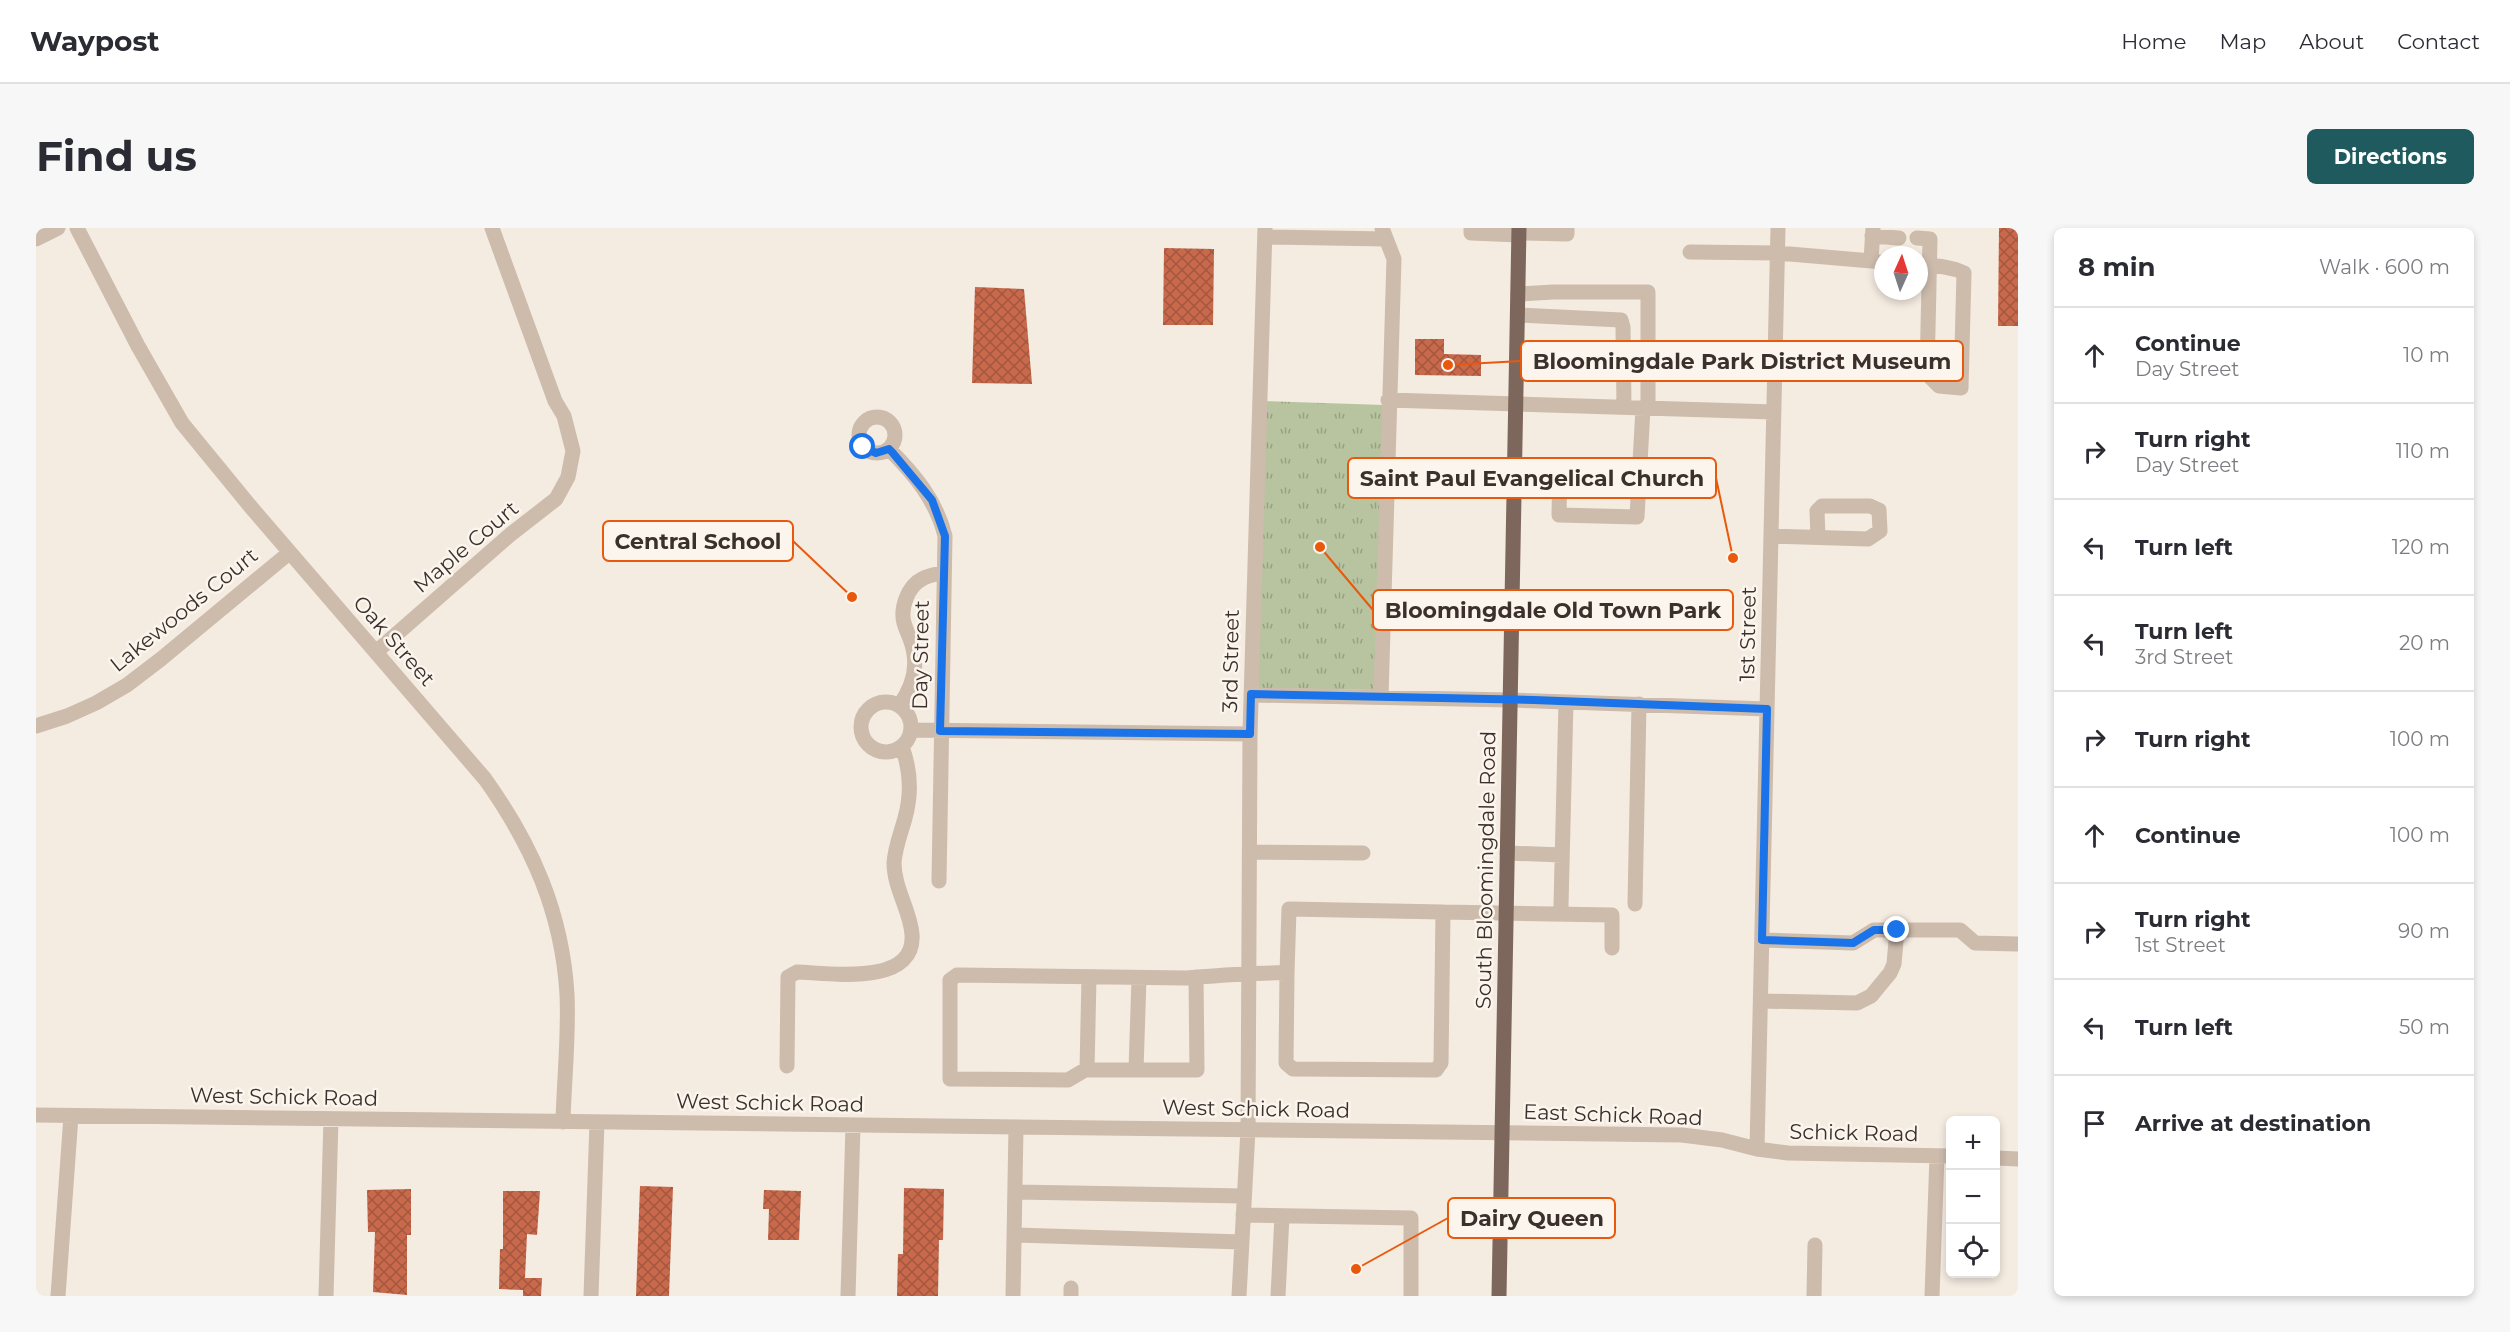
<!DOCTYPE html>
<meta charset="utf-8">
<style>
:root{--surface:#fff;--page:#f7f7f7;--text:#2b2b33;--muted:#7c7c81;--line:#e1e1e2;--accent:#1f5a5e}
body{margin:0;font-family:Montserrat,sans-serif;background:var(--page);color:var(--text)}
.controls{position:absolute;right:18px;bottom:18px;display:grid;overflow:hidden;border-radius:9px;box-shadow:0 3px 9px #0003}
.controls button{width:54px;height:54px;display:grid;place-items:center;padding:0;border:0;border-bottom:2px solid var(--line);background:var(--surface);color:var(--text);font:30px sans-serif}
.compass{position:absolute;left:1838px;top:18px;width:54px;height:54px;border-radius:50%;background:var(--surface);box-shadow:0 3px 9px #0003;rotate:3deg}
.stop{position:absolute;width:18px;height:18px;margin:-14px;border:4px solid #1a73e8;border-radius:50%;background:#fff}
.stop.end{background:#1a73e8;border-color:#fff;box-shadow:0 2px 6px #0008}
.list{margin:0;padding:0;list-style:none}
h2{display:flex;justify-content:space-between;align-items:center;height:78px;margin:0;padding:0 24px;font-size:26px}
h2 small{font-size:20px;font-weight:400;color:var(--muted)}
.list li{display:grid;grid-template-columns:39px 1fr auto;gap:18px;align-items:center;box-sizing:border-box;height:96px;padding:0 24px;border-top:2px solid var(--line)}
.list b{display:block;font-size:22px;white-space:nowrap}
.list p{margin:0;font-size:20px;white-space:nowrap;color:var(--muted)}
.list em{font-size:20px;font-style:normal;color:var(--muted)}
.icon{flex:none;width:33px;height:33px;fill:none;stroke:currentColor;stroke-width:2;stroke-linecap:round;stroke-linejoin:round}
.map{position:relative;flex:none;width:1982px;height:1068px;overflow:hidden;border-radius:9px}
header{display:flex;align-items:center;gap:36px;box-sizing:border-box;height:84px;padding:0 30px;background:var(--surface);border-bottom:2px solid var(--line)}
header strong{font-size:28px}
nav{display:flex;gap:33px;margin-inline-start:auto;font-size:21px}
.intro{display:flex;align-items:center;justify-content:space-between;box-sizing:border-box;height:144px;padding:0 36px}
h1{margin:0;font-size:42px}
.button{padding:15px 27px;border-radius:9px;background:var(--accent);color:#fff;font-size:21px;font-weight:700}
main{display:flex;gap:36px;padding:0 36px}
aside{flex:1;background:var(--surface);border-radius:9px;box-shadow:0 3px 9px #0003}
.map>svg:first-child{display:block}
.park{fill:url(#park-tufts)}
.building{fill:url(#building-cross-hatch)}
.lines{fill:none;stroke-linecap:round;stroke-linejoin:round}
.minor{stroke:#cdbbac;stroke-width:15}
.major{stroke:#7d675c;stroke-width:15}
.route{stroke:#1a73e8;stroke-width:8}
.labels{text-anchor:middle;stroke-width:5;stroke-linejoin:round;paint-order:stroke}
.street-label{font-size:21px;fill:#3b302b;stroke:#fbf5ee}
.leader{fill:none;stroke:#e8590c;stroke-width:2}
.callout-dot{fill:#e8590c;stroke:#fbf5ee;stroke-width:2}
.callout{fill:#fbf5ee;stroke:#e8590c;stroke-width:2}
.callout-label{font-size:22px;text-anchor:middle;font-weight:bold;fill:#3b302b}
</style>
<header>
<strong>Waypost</strong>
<nav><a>Home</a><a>Map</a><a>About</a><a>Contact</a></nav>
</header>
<div class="intro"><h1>Find us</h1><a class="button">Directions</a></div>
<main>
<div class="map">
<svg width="1982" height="1068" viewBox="0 0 1982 1068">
<defs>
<pattern id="park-tufts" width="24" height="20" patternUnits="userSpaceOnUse" patternTransform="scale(1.5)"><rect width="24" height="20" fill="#b8c4a0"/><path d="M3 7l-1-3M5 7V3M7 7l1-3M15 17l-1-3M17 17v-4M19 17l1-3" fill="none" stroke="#97a083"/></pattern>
<pattern id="building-cross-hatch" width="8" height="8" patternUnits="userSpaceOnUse" patternTransform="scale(1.5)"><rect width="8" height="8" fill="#c8694b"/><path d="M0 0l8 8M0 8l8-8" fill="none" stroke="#a4573f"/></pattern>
</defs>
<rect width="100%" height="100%" fill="#f4ebe1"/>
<path class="park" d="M1226,173l122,4 -7,285 -120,-2z"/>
<path class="building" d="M1963,0h19v98h-20z
M1128,20l50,1 -1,76h-50z
M939,59l49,2 8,95 -60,-1z
M1379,111h29v15l37,1v21l-66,-1z
M604,958l33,1 -4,109h-33z
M868,960l40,1 -1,51h-4l-1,56h-41l1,-42h5z
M375,961v46h-4v60l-34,-3 2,-60h-7l-1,-42z
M728,962l37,1 -2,49h-31l1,-31h-6z
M467,963h37l-3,44 -10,-1 -2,44h17l-1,18h-18v-6l-24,-1 1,-40h3z"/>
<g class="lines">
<path class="minor" d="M41,0l61,118 44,77 68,83 235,273c47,66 77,133 82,215 2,42 -3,86 -4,128
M1435,0v5l48,2
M1483,5l48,1v-6
M1836,8l27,2
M1229,9l121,2
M1881,10l13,1 -3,135 12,12 22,2 3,-115c-14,-7 -29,-7 -45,-8
M0,11l22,-11
M1654,24l88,1 105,9
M1835,33l2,-33
M1482,66l35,-2h95v116
M1482,87l103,5 2,7 1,80
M1352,172l386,12
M823 207a18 18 0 1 1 36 0a18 18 0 1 1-36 0Z
M853,221c26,26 47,51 56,87l-6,345
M1603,242l-79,-3 -1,48 78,2 6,-109
M1735,308l97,3 12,-8 -1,-21 -9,-4h-48l-5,5 1,26
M340,424l135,-118 45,-35 12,-22 5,-26 -9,-35 -9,-15 -63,-173
M1215,467l259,5 257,9
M1345,469l13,-438 -12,-31
M825 499a25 25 0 1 1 50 0a25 25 0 1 1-50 0Z
M863,478c11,-15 18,-33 15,-52 -1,-11 -7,-21 -10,-31 -4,-15 4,-37 18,-44 6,-4 16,-5 22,-6
M0,498l31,-10 29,-13 31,-18 34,-26 128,-106
M875,502l339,4
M1214,624l113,1
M1471,625l55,2
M1599,676l4,-200
M1525,678l5,-204
M1407,684l169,3v33
M1726,712l91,3 21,-13h86l15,13 43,1
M1160,749l1,93h-112l-17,10 -118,-1v-99l7,-5 230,3c34,-3 67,-6 100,-5l-1,90 7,6 143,1 5,-7 2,-151 -154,-3 -2,64
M1725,773l96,2 14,-7 19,-23 4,-9 3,-34
M751,838l1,-89 9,-5c32,1 119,15 115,-38 -2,-24 -18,-46 -18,-71 1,-16 7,-30 11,-45 7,-25 6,-47 -3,-71
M1051,842l2,-93
M1100,842l3,-92
M0,887l1646,20 40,5 35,9 31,4 162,3
M1721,921l21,-921
M1960,930l22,1
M979,964l229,4
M1207,987l168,3v78
M978,1007l228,7
M22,1068l13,-180
M290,1068l5,-177
M555,1068l6,-174
M812,1068l5,-170
M977,1068l3,-168
M1035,1068v-8
M1203,1068l9,-166 2,-396 15,-506
M1242,1068l4,-80
M1778,1068l1,-51
M1896,1068l5,-140"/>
<path class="major" d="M1463,1068l20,-1068"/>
</g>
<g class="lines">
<path class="route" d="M827,219l13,6 13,-4 3,3 40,48 13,36 -5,195 310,3 1,-40 283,6 233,9 -5,231 91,3 21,-13h23"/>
</g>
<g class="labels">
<g class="street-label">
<text transform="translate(430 319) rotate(-40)" y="7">Maple Court</text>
<text transform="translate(148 382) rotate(-39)" y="7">Lakewoods Court</text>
<text transform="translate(1712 406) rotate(-89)" y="7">1st Street</text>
<text transform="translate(358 413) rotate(49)" y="7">Oak Street</text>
<text transform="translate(885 427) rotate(-89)" y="7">Day Street</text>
<text transform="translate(1195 433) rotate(-89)" y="7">3rd Street</text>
<text transform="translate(1450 642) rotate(-89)" y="7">South Bloomingdale Road</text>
<text transform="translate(248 869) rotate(1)" y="7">West Schick Road</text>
<text transform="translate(734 875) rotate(1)" y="7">West Schick Road</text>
<text transform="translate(1220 881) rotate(1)" y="7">West Schick Road</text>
<text transform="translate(1577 887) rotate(2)" y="7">East Schick Road</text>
<text transform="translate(1818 905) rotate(1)" y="7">Schick Road</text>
</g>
</g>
<path class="leader" d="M1412 137L1485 133M1697 330L1680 250M816 369L757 313M1284 319L1337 382M1320 1041L1412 990"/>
<g class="callout-dot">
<circle cx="1412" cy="137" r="6"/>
<circle cx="1697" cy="330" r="6"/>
<circle cx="816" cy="369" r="6"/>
<circle cx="1284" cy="319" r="6"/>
<circle cx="1320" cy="1041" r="6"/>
</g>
<g class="callout">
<rect x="1485" y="113" width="442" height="40" rx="6"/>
<rect x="1312" y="230" width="368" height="40" rx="6"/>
<rect x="567" y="293" width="190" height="40" rx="6"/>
<rect x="1337" y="362" width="360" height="40" rx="6"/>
<rect x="1412" y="970" width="167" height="40" rx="6"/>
</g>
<g class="callout-label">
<text x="1706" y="141">Bloomingdale Park District Museum</text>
<text x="1496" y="258">Saint Paul Evangelical Church</text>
<text x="662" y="321">Central School</text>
<text x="1517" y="390">Bloomingdale Old Town Park</text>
<text x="1496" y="998">Dairy Queen</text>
</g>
</svg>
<div class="controls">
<button>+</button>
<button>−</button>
<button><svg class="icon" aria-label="locate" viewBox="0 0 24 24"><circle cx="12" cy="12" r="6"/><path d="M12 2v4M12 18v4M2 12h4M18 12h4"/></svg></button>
</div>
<svg class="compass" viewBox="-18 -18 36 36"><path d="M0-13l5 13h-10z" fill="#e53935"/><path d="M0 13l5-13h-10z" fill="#7c7c81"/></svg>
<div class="stop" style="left:827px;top:219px"></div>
<div class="stop end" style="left:1861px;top:702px"></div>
</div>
<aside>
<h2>8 min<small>Walk · 600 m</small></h2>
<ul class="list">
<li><svg class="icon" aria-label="ahead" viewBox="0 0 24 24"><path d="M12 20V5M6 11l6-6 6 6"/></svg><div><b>Continue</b><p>Day Street</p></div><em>10 m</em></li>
<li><svg class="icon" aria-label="right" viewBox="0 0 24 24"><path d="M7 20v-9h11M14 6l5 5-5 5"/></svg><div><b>Turn right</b><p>Day Street</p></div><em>110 m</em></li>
<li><svg class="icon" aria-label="left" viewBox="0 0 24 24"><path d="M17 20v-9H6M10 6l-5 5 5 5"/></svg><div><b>Turn left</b></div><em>120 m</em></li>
<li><svg class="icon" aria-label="left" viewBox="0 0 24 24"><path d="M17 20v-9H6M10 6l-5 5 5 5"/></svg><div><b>Turn left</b><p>3rd Street</p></div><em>20 m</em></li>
<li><svg class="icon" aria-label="right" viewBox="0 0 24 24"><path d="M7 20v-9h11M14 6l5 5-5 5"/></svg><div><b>Turn right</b></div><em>100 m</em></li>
<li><svg class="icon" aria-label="ahead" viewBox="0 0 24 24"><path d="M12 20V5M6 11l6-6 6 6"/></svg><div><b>Continue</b></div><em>100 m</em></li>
<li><svg class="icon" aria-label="right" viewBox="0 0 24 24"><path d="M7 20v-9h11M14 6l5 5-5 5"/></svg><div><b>Turn right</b><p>1st Street</p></div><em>90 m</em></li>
<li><svg class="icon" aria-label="left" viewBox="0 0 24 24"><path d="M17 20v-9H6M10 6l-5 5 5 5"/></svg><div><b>Turn left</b></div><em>50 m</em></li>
<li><svg class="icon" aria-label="arrive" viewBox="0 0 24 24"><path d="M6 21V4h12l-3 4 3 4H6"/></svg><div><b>Arrive at destination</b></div></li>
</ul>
</aside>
</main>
